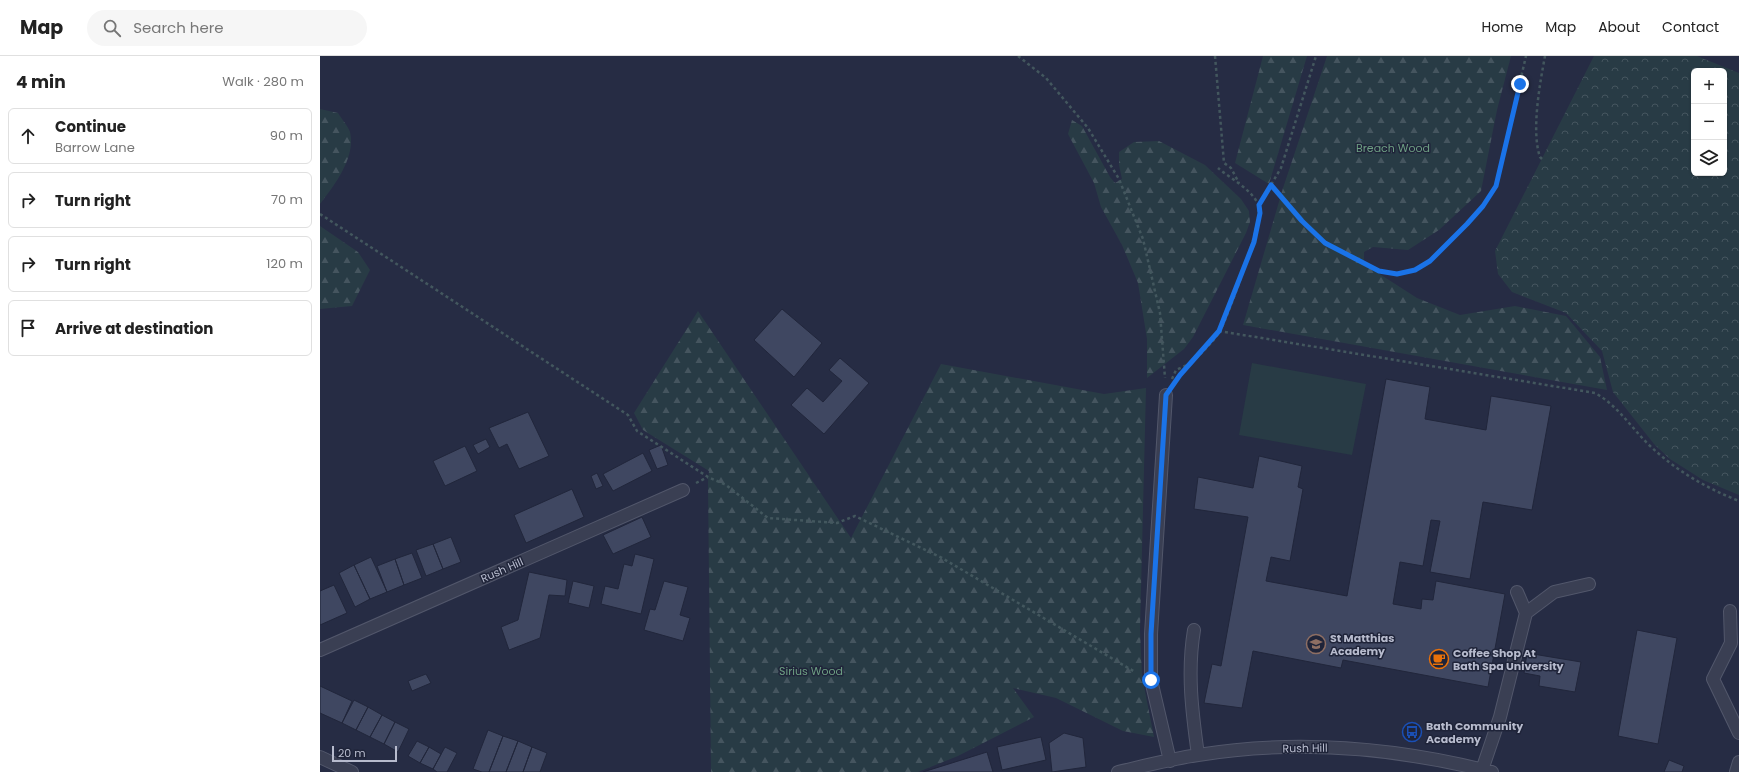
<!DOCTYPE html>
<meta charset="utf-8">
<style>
:root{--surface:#fff;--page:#f6f6f6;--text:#222;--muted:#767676;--line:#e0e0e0}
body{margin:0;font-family:Poppins,sans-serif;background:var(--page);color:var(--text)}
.controls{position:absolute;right:12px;top:12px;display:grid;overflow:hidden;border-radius:6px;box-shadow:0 1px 3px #0004}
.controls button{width:36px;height:36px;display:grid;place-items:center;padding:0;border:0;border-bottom:1px solid var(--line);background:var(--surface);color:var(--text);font:20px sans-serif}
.scale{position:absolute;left:12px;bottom:10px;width:65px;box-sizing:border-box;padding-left:4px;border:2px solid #b7bbcd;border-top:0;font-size:11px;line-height:14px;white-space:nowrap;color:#b7bbcd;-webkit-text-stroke:3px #1f2439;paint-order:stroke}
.stop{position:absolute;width:12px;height:12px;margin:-9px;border:3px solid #1a73e8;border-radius:50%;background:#fff}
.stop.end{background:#1a73e8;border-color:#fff;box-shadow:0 1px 4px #0008}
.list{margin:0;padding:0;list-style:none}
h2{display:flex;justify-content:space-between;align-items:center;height:52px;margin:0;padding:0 16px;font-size:17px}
h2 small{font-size:13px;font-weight:400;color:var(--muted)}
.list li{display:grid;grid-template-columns:26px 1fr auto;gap:12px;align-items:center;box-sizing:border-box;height:56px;margin:0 8px 8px;padding:0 8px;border:1px solid var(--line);border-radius:6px}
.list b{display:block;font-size:15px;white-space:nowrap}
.list p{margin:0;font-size:13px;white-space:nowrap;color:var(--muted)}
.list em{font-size:13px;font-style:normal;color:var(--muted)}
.icon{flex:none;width:22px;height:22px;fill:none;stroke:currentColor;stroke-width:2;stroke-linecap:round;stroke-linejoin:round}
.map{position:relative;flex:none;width:1419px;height:716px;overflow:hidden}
header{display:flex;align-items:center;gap:24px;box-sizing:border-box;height:56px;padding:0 20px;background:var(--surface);border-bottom:1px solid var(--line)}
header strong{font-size:19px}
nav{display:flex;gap:22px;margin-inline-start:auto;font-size:14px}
.search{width:280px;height:36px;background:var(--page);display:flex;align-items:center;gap:10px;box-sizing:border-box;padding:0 14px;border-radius:22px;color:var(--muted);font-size:15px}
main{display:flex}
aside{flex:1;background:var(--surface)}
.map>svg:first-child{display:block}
.grass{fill:#283b45}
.forest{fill:url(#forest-firs)}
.park{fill:url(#park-crowns);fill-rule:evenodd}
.building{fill:#3f4761;stroke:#21263b}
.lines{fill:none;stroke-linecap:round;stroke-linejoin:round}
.minor-casing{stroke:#52576b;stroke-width:14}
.path{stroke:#43575e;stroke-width:2.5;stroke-dasharray:3 3;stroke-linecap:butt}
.minor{stroke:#3a3f53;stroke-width:12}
.route{stroke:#1a73e8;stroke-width:5}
.labels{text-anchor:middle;stroke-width:3;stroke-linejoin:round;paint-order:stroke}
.park-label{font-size:11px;fill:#6e9f83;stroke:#1f2439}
.street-label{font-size:11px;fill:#b7bbcd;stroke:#1f2439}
.poi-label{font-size:11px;font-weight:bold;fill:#b7bbcd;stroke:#1f2439;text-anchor:start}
</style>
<header>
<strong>Map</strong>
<div class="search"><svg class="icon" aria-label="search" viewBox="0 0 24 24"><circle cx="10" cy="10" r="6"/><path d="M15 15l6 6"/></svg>Search here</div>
<nav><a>Home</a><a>Map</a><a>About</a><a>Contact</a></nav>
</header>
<main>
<aside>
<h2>4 min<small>Walk · 280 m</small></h2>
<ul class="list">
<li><svg class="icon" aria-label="ahead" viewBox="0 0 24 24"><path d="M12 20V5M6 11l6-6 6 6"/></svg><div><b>Continue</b><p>Barrow Lane</p></div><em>90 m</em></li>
<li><svg class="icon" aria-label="right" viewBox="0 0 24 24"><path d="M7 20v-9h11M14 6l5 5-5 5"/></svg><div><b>Turn right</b></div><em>70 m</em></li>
<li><svg class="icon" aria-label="right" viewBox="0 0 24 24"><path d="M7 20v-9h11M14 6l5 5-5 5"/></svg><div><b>Turn right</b></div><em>120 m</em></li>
<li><svg class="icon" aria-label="arrive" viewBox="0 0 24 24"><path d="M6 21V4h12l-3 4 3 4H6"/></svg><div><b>Arrive at destination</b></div></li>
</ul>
</aside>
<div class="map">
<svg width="1419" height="716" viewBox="0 0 1419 716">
<defs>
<pattern id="forest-firs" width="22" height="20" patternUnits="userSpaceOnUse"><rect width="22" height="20" fill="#283b45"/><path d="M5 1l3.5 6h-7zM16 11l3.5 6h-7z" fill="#45555f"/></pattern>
<pattern id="park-crowns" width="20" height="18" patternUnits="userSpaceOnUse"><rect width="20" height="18" fill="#283b45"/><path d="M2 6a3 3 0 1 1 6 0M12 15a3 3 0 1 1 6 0" fill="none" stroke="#45555f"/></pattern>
</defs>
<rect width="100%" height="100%" fill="#262c44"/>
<path class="grass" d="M932,307l114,21 -14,71 -113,-20z"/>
<path class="forest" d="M943,0h44l-38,128 -34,-21z
M1007,0h184l-14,54 -16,81 -42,39 -31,20 -35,-3 -9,5v12l53,34 43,17 55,-9 51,10 34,41 7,33 -364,-65 40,-137z
M0,53l18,4c3,5 10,13 12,19 6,25 -15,53 -30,72z
M752,64l10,6 28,51 5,6 7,-4 -3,-14v-13l15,-10 25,-1 46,24 36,34 8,12 1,11 -4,11 -53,104 -9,12 -37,29v-39l-9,-56 -16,-38 -21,-38 -7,-24 -26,-49z
M0,170l38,26 12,18 -18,36 -32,3z
M378,255l153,227 90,-174 163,30 42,-6 -6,242 2,46 12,61 -31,-6 -67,-33 -43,-10 21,29 -76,39 -40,16h-207l-3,-290 1,-11 -66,-41 -9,-17z"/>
<path class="park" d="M1274,0h103l42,17v422l-36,-15 -33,-21 -16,-15 -41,-52 -11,-41 -36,-38 -54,-21 -14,-18 -3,-23zM1374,15h30v102h-30z"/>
<path class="building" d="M462,253l40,34 -28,34 -40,-37z
M520,302l29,25 -45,51 -33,-29 16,-17 16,14 19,-21 -13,-11z
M1066,323l44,8 -5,32 61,11 5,-34 60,10 -19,104 -49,-8 -13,77 -40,-7 10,-51 -9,-1 -8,46 -23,-4 -7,42 28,5 1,-10 11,1 3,-19 69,13 -17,93 -145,-27 -2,8 -88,-17 -11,57 -38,-5 8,-39 9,2 27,-149 -54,-8 4,-32 55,11 6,-32 43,10 -4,21 5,2 -13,72 -19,-4 -5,24 81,15z
M208,356l21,44 -30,13 -12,-25 -8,4 -10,-20z
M166,383l4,8 -12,7 -5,-9z
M341,389l7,20 -11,4 -8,-19z
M145,390l12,25 -32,15 -12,-25z
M323,397l9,18 -39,20 -10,-17z
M277,417l6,13 -7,3 -5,-13z
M252,433l12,28 -58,26 -12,-28z
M322,461l9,20 -38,17 -10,-19z
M131,481l10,25 -18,7 -10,-25z
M113,488l10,25 -17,7 -10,-26z
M92,497l10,25 -18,7 -9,-26z
M315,498l19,5 -13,55 -40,-10 4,-18 13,3 6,-25 8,2z
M51,501l16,35 -17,7 -16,-34z
M75,503l9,26 -17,7 -10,-26z
M34,509l16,34 -15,8 -16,-34z
M209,516l38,8 -2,16 -16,-1 -9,43 -31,12 -8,-23 17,-7z
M253,525l21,5 -5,22 -21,-5z
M344,525l24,6 -8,28 10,3 -7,23 -39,-11 6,-21 5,1z
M14,529l13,28 -27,12v-34z
M1317,574l40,8 -19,106 -40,-8z
M1207,597l54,9 -6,30 -36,-6 1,-10 -16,-3z
M106,618l5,9 -19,8 -4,-10z
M0,630l32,15 -10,22 -22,-10z
M34,644l14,7 -12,23 -14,-7z
M48,651l14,8 -12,22 -14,-7z
M62,659l13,7 -11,22 -14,-7z
M75,666l14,7 -11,23 -14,-8z
M168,674l15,6 -14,36h-7l-9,-3z
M744,677l19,5 3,29 -34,5 -3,-29z
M183,680l15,5 -12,31h-17z
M721,681l5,23 -44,10 -5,-23z
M97,685l12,6 -9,16 -12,-7z
M198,685l14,6 -9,25h-17z
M109,691l12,7 -8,15 -13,-6z
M125,691l12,6 -10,19h-10l-4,-3z
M212,691l15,6 -7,19h-17z
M667,696l6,20h-70z
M1349,704l15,6 -2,6h-18z"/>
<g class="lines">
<defs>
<path id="minor" d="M846,339l-15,239v46l19,81
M1197,536l9,21
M1410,555l1,32 -18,36 26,54
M874,574c-7,42 -2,82 4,125
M0,594l363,-160
M0,701l32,15
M1162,714l18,-53 26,-104 28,-21 35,-8
M798,716c26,-6 53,-13 80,-17 98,-16 199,-7 294,17
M1416,716l3,-10"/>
</defs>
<use href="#minor" class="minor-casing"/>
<path class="path" d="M698,0l28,22 42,50 31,51 24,60 17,74 5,65
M895,0l9,107 7,5 8,15
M1222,103l-2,-2c-9,-26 0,-74 5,-101
M951,129l31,36 23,22 54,28 18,3 18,-4 15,-9 37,-36 16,-19 13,-20 30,-130
M939,149l22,-37 35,-112
M0,158l308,201 9,16 71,46 18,8 42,33 69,5 18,-7 87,42 193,114
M899,275l376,62c22,12 35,33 53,51 27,26 56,43 91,57
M852,323l4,-9 13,-6
M856,325c11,-17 34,-33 44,-50 8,-15 45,-113 38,-127 -7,-15 -27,-25 -40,-36
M376,427l12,-6"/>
<use href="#minor" class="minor"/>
</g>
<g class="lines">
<path class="route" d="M831,624v-46l15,-239 14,-20 39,-44 35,-89 6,-29 -1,-8 12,-20 31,36 23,22 54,28 18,3 18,-4 15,-9 37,-37 16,-18 13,-20 24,-102"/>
</g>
<defs>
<symbol id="school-ring" viewBox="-11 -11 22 22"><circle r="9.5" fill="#1f2439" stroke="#8d6e63" stroke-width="1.5"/><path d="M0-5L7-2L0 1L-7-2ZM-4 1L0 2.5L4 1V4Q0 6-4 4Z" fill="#8d6e63"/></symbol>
<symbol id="cafe-ring" viewBox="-11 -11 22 22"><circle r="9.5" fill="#1f2439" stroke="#e8710a" stroke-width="1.5"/><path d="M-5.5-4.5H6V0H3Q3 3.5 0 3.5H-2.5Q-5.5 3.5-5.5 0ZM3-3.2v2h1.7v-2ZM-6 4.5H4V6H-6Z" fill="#e8710a"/></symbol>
<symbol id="bus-ring" viewBox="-11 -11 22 22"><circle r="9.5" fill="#1f2439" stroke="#1a4fb4" stroke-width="1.5"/><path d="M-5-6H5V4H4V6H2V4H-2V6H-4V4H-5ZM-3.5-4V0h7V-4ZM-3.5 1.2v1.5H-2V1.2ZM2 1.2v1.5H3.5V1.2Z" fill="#1a4fb4"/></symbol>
</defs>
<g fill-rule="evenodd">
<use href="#school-ring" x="985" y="577" width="22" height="22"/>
<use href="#cafe-ring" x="1108" y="592" width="22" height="22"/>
<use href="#bus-ring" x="1081" y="665" width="22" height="22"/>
</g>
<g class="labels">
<g class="park-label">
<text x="1073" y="96">Breach Wood</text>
<text x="491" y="619">Sirius Wood</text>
</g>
<g class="street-label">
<text transform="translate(182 514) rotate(-24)" y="4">Rush Hill</text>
<text transform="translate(985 692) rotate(-1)" y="4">Rush Hill</text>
</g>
<g class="poi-label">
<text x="1010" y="586">St Matthias<tspan x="1010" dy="13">Academy</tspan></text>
<text x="1133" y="601">Coffee Shop At<tspan x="1133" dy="13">Bath Spa University</tspan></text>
<text x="1106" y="674">Bath Community<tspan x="1106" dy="13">Academy</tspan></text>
</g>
</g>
</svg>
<div class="controls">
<button>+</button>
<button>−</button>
<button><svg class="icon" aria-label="layers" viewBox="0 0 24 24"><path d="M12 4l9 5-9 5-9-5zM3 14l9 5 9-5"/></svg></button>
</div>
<div class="scale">20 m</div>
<div class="stop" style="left:831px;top:624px"></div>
<div class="stop end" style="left:1200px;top:28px"></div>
</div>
</main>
